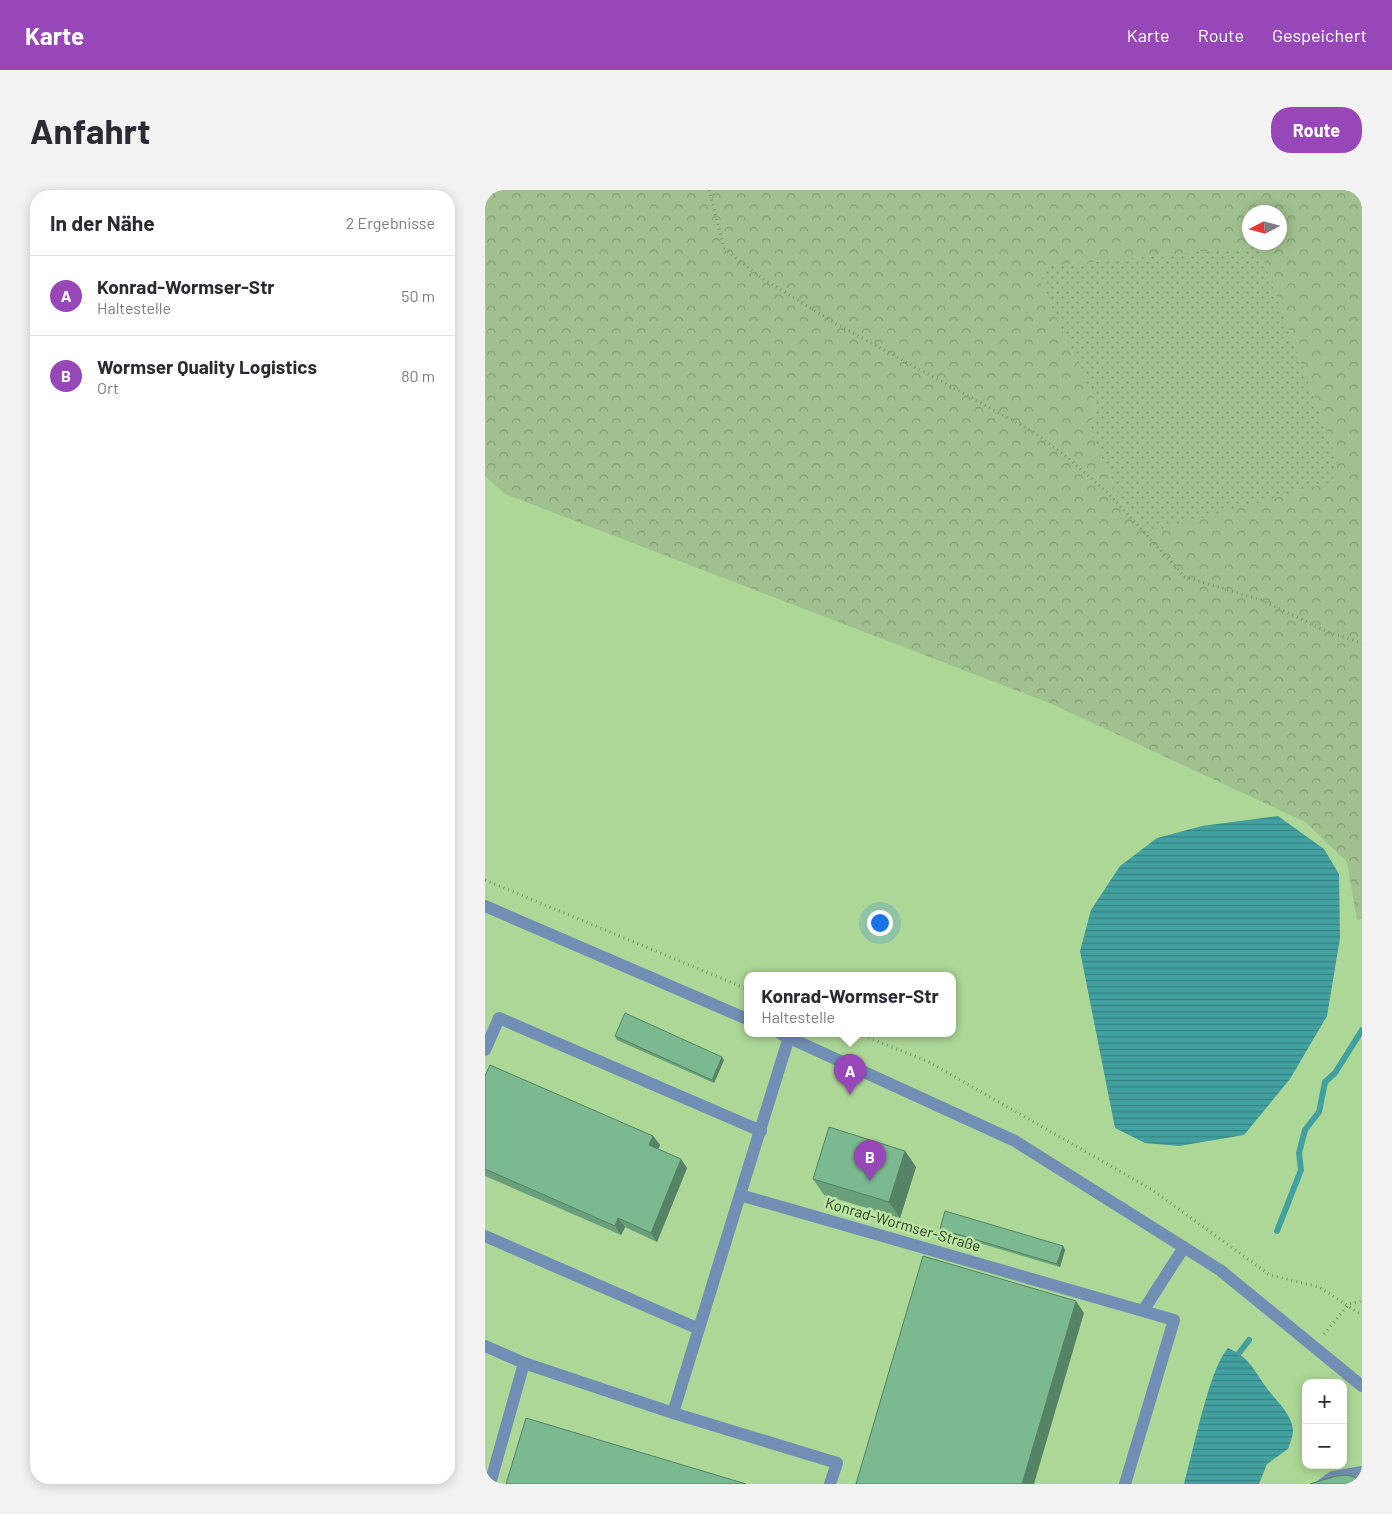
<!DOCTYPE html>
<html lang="de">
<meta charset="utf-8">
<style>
:root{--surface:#fff;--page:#f2f2f3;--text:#2b2b33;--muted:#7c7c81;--line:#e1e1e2;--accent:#9747b7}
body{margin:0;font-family:Barlow,sans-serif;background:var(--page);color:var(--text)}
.controls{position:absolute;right:15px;bottom:15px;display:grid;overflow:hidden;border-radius:10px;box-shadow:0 2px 12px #0003}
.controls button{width:45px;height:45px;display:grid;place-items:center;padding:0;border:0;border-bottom:1px solid var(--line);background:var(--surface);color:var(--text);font:25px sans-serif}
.compass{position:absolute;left:757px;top:15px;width:45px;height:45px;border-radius:50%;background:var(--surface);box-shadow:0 2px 12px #0003;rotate:264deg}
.you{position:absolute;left:394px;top:732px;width:18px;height:18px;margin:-12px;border:4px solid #fff;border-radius:50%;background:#1a73e8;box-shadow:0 0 0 8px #1a73e833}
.badge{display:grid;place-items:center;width:32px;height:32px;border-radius:50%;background:var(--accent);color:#fff;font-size:16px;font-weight:700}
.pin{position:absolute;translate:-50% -41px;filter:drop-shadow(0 1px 2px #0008)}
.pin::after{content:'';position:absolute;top:26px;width:18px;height:15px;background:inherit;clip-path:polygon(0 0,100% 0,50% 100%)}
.popup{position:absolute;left:259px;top:782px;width:212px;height:65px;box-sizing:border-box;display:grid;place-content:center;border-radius:10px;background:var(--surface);filter:drop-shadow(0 1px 4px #0005);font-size:16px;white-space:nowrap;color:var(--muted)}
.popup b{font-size:19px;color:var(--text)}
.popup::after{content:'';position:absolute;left:50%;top:100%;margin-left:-10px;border:10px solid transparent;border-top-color:var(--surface)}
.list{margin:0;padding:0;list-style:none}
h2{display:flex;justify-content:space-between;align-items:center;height:65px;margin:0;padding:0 20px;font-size:21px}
h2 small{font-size:16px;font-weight:400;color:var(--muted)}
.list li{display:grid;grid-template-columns:32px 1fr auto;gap:15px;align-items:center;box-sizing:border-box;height:80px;padding:0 20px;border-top:1px solid var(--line)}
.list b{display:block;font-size:19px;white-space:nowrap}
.list p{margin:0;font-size:16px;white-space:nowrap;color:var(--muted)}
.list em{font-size:16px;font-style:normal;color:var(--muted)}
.map{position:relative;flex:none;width:877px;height:1294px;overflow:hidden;border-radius:20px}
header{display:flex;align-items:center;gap:30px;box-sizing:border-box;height:70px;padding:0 25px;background:var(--accent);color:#fff}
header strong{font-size:24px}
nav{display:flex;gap:28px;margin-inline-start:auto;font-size:18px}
.intro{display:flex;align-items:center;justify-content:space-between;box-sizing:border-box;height:120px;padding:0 30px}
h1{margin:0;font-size:35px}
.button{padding:12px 22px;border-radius:20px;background:var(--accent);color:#fff;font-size:18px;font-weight:700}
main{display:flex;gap:30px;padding:0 30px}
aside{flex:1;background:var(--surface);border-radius:20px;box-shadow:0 2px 12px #0003}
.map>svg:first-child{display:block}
.grass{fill:url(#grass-dots)}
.forest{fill:url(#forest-crowns);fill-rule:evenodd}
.water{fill:url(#water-rules)}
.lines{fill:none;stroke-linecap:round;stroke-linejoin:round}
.stream{stroke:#42a0a0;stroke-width:6}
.path{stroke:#769665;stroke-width:3;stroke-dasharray:1 4;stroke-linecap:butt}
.minor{stroke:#718fb5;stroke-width:12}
.wall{fill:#6a9f7c}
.shaded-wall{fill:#568265}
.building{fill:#7bb990;stroke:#568265}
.labels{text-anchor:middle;stroke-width:5;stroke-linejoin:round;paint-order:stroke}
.street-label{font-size:15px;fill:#2e3f24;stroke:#bae4a2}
</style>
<header>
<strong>Karte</strong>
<nav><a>Karte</a><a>Route</a><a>Gespeichert</a></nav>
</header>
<div class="intro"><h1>Anfahrt</h1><a class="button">Route</a></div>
<main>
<aside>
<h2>In der Nähe<small>2 Ergebnisse</small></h2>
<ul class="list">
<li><span class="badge">A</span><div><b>Konrad-Wormser-Str</b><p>Haltestelle</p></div><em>50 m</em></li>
<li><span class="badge">B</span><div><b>Wormser Quality Logistics</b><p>Ort</p></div><em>80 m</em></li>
</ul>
</aside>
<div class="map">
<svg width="877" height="1294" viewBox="0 0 877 1294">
<defs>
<pattern id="grass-dots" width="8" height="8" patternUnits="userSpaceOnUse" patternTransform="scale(1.25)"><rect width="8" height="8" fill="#a0c08f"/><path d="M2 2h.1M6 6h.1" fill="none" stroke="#839d75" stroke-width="1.8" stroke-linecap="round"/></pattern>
<pattern id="forest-crowns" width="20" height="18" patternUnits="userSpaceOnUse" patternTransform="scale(1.25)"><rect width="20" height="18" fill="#a0c08f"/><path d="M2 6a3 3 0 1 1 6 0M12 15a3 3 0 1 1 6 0" fill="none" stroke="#839d75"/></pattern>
<pattern id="water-rules" width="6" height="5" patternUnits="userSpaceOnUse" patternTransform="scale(1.25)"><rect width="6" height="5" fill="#42a0a0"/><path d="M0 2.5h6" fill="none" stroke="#388482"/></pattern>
</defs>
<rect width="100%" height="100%" fill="#add796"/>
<path class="grass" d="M773,56l80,216 -6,21 -184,50 -25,-28 -35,-78 9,-19 -57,-127 9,-15z"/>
<path class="forest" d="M0,0h877v729l-5,1 -10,-58 -42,-40 -253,-118 -547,-210 -20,-18zM764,22h30v30h-30zM773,56l80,216 -6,20 -184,51 -25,-28 -35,-78 9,-19 -57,-127 10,-15z"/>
<path class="water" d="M793,626l46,33 15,25 1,64 -13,78 -37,63 -46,56 -65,11 -34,-3 -30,-15 -35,-177 11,-41 29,-44 37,-28 45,-12z
M743,1158c22,10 25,21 38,39 9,13 25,25 27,43 0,6 -3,14 -5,19l-21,15 -8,20h-75c9,-31 25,-115 44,-136z"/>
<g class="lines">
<path class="stream" d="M792,1041l24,-61 -2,-17 6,-23 14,-18 6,-30 10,-9 27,-43
M754,1163l10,-13"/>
<path class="path" d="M224,0l15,58 33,27 76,47 199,109 36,27 41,36 76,83 76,23 65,31 36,12
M0,690l262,109
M374,844l68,27 224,128 119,86 49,12 43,28
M839,1144l25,-30 13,-3"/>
<path class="minor" d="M0,716l262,113
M296,844l234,107 205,129 142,116
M304,847l-49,158 403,116 41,-64
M0,860l14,-32 262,113
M0,1046l214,93
M0,1156l39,17 149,50 67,-218
M188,1223l164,50 -7,21
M5,1294l34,-121
M640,1294l49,-164 -31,-9
M838,1294l10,-7 29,-5"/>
</g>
<path class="wall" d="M130,846l109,24 -10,23 -97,-43z
M0,886l168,60 7,9 -2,4 29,19 -30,74 -32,-15 -4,8 -136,-59z
M420,961l11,16 -16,51 -76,-23 -11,-16z
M455,1039l123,17 2,4 -5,17 -118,-35z"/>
<path class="shaded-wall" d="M237,867l2,3 -10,23 -2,-3z
M168,946l7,9 -4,9 -7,-9z
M420,961l11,16 -16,51 -11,-16z
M196,969l6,9 -30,74 -6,-9z
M133,1028l7,9 -4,8 -6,-9z
M578,1056l2,4 -5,17 -3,-3z
M591,1111l8,12 -50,171h-12z"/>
<path class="building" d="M140,823l97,44 -10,23 -97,-44z
M5,875l163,71 -4,9 32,14 -30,74 -33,-15 -3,8 -130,-57v-93z
M344,937l76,24 -16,51 -76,-23z
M460,1021l118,35 -6,18 -117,-35z
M438,1066l153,45 -54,183h-166z
M41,1228l220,66h-240z
M862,1285l15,4v5h-52l26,-8z"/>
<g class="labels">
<g class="street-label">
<text transform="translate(418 1035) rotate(16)" y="5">Konrad-Wormser-Straße</text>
</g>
</g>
</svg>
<div class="controls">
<button>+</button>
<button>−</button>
</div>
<svg class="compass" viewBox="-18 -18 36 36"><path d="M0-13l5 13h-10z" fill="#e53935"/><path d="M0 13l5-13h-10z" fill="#7c7c81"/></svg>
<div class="you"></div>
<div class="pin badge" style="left:365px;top:905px">A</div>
<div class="popup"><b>Konrad-Wormser-Str</b>Haltestelle</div>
<div class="pin badge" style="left:385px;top:991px">B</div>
</div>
</main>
